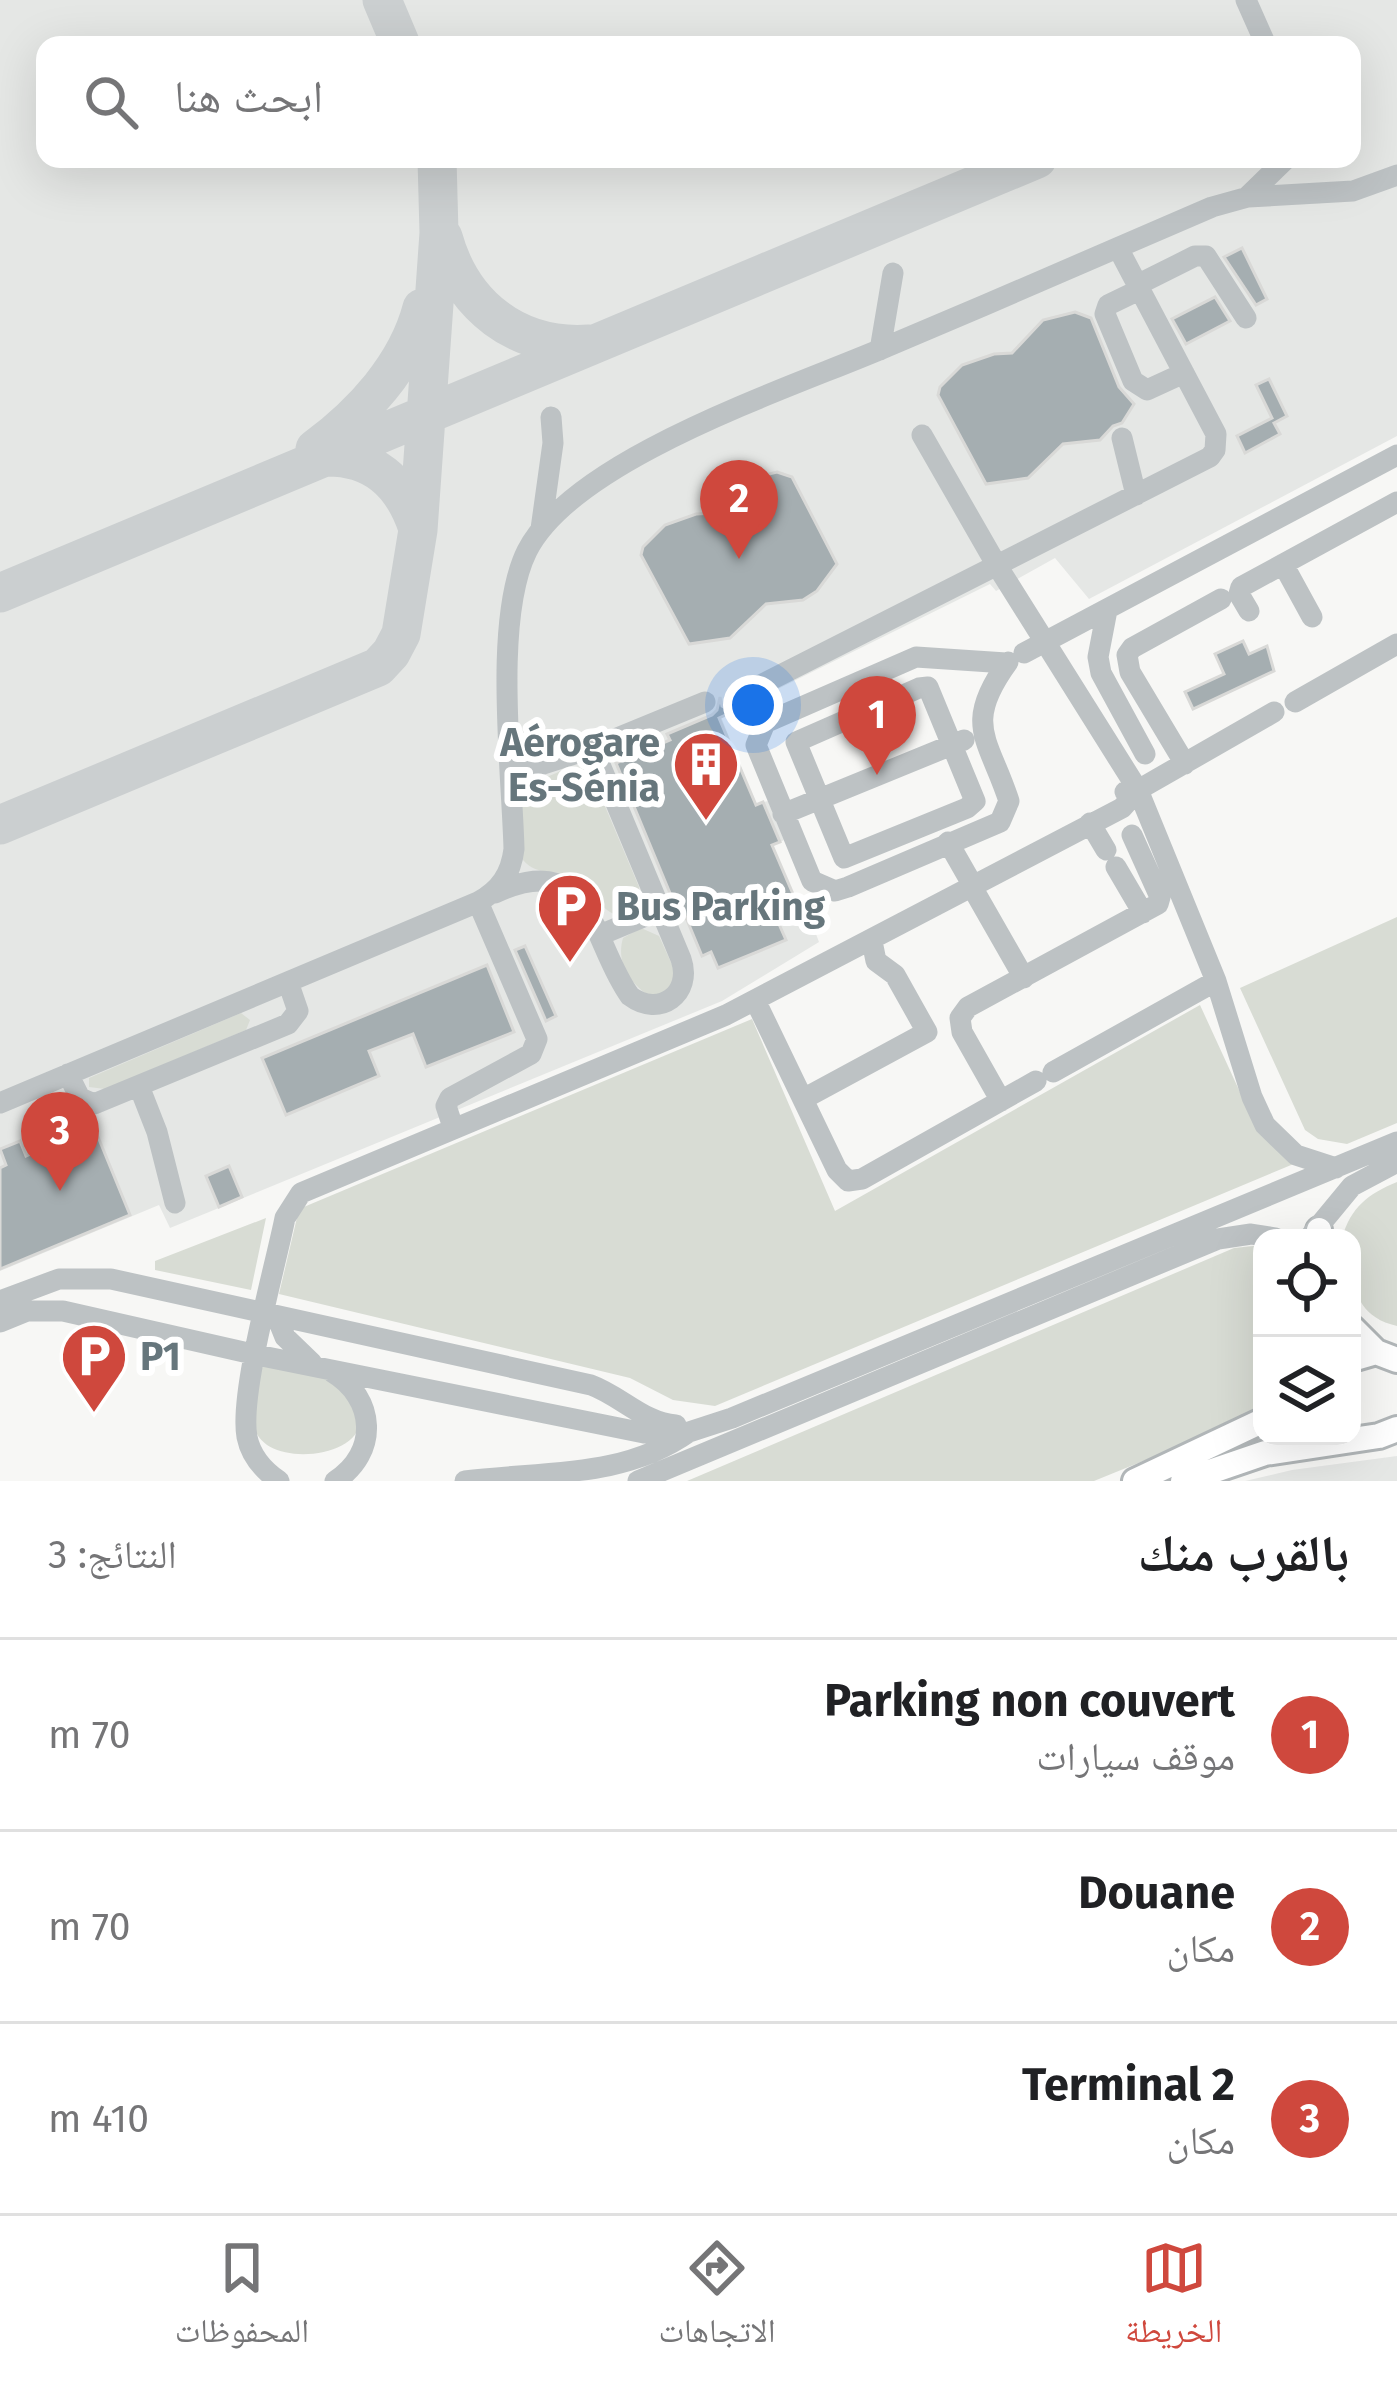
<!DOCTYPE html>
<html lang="ar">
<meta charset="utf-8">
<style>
:root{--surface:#fff;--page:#f6f6f6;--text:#202124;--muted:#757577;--line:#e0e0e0;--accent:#cf483d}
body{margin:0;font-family:"Fira Sans","Noto Naskh Arabic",sans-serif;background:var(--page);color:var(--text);direction:rtl}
.controls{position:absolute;right:36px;bottom:36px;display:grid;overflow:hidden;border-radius:24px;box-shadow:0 12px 48px #0002}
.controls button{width:108px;height:108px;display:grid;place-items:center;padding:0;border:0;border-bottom:3px solid var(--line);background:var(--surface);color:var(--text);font:60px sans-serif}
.you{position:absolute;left:753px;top:705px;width:42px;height:42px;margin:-30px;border:9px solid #fff;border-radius:50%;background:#1a73e8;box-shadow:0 0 0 18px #1a73e833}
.badge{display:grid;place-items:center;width:78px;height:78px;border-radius:50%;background:var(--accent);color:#fff;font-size:39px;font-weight:700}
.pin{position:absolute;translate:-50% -99px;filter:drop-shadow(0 3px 6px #0008)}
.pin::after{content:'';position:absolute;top:63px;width:42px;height:36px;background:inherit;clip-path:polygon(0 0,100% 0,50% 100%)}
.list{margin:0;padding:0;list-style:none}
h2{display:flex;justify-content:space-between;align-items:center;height:156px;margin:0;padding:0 48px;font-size:51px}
h2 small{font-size:39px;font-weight:400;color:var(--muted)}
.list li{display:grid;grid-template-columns:78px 1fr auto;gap:36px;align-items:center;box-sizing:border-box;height:192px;padding:0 48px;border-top:3px solid var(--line)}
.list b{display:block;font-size:45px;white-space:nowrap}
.list p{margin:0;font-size:39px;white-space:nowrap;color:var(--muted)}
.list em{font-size:39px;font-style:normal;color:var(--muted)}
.icon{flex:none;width:66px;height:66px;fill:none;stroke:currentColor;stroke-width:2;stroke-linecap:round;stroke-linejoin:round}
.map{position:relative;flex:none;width:1397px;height:1481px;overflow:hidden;direction:ltr}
.search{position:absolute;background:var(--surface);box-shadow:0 12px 48px #0002;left:36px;right:36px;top:36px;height:132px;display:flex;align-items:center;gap:30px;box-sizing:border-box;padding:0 42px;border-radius:24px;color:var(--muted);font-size:45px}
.sheet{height:732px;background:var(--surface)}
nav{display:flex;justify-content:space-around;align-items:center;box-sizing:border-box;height:168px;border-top:3px solid var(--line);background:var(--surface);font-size:33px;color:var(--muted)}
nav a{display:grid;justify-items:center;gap:6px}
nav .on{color:var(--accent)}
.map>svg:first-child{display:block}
.built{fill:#e5e7e5;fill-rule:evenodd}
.green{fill:#d8dcd4}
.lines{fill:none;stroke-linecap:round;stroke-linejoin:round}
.taxiway{stroke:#cbcfd0;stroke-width:39}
.building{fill:#a5aeb1;stroke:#d9d9d7;stroke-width:3}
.major-casing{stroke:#b1b6b8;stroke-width:30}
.minor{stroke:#bdc2c4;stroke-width:21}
.major{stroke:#fff;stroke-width:24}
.labels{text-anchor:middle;stroke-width:12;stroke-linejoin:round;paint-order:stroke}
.poi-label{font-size:39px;font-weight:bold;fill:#66767c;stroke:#fff;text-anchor:start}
</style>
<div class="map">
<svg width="1397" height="1481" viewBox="0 0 1397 1481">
<rect width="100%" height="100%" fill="#f7f7f5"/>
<path class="built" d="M0,0h1397v436l-308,163 -34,-41 -59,33 -6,-7 -269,133 35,87 12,-3 16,39 -11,6 31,77 7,-2 8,21 -97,59 -552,227 -11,-23 -159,66zM45,45h1307v114h-1307z
M1397,1456v25h-152l47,-11z"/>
<path class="green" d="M570,767h12l9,6 48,114 -1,19 -17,10c-22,-4 -26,-25 -44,-37 -18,-12 -39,-1 -54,-19l-4,-71z
M1397,917v206l-50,21 -29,-5 -13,-9 -65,-142z
M641,928l18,8 15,33 2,14 -21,17c-22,-14 -40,-34 -32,-62z
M1200,1005l56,122 40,36 -581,243 -42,-6 -43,-22 -351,-84 20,-85 453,-190 83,192z
M241,1013l9,7 -4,10 -141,59 -16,-2v-9z
M1397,1182v144c-47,-11 -45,-48 -45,-88h-10c9,-31 26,-44 55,-56z
M266,1218l-15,72 -96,-20v-9z
M1253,1246l9,2v157l-60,32 -108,44h-407l547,-233z
M265,1366c20,5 54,5 71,19 83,67 -78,96 -82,38 0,-17 5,-37 7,-55z"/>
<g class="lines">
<path class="taxiway" d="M382,0l19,45
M443,237c19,69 74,112 146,107
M315,449c47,-35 92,-83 107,-141
M325,457c48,-1 77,25 92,69
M0,593l1037,-434
M0,825l378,-158 13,-14 10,-19 17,-104 21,-297 -2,-74"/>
</g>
<path class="building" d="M1242,248l25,51 -11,6 -32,-48z
M1215,297l15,24 -44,23 -14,-25z
M1075,312l16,6 28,69 15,17 -12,19 -9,3 -13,14 -37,4 -35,34 -42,6 -48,-89 2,-8 22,-22 32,-11 18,-1 31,-33z
M1269,379l18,37 -13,7 6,11 -35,19 -8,-17 35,-18 -16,-33z
M777,472l15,5 45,87 -20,27 -14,9 -37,4 -36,34 -41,6 -48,-89 2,-8 22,-22 31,-11 19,-1 30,-33z
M1243,641l6,13 18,-8 7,25 -81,38 -8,-17 39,-18 -9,-20z
M720,697l2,9 10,6 -13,6 37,87 7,-3 17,40 -8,3 30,70 -23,9 7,16 -68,28 -7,-16 -9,4 -20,-48 -5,2 -61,-147 54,-23 -3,-6 45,-19 5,-5z
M525,946l31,70 -10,5 -31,-71z
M487,965l27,67 -88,35 -13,-33 -44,17 10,25 -93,39 -24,-57z
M94,1127l36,88 -130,54v-101l6,-3 -6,-16 20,-8 6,15z
M229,1166l13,31 -23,10 -13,-31z"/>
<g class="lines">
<defs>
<path id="major" d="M1319,1230v8
M1352,1328l24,24
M1352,1359l24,-7 21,8
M1135,1481l127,-60
M1183,1481l82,-28 114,-17 18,-7"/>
</defs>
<use href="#major" class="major-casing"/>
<path class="minor" d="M1246,0l20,45
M1248,196l38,-37
M1137,285l58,-29h11l40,62
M1139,290l-31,15 -3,9 28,67 14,9 37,-17
M880,350l13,-77
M922,435l74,129 142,226 78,191 36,116 13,28 31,30 40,13
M1122,438l14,57
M541,529l12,-86 -2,-26
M1283,564l29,53
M1107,610l-9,47 3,16 44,81
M1249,611l-10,-17 2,-7 156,-85
M1024,653l373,-198
M1006,663l-90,-6 -151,66 -9,22 56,136 23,10 13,-4 152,-65 9,-21c-20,-62 -47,-76 -1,-139
M928,687l47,114 -8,7 -123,50 -48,-116 123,-54z
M735,698l475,-241 5,-7 1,-16 -98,-186
M1295,702l102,-58
M1185,764l-55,-92 -3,-17 5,-7 89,-49
M512,774l81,-26 112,-46
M1125,792l13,-2 136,-78
M783,814l181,-74
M1090,823l16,27
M948,842l20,35
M1116,867l27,46
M972,887l52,91
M495,893c98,-46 95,48 135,103 29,22 63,-2 51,-37l-88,-211
M600,935l60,-25
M755,1000l82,170 11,11 14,-2 174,-98
M1053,1072l163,-91
M68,1074l12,24 14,6 194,-80 10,-13 -10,-29
M139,1086l18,46 18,71
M805,1098l122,-66 -32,-57 -19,-14 -4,-20
M1001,1101l-39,-69 -2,-14 8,-11 190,-103 2,-7 -28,-62
M0,1103l478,-201c22,-12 33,-28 36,-53 -2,-78 -21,-230 13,-298 47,-93 264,-163 359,-204 109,-46 218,-93 326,-140l36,-10 105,-6 44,-16
M453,1127l-7,-21 4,-8 81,-44 6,-15 -59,-137
M1309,1238l43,-52 45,-24
M0,1301l59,-22h52l480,106c30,11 53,38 85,40
M277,1317l8,20 27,26
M0,1322l27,-11h36l194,44 387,78 45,-1 43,-14 665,-276
M332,1372c44,26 47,81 3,109
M279,1481c-16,-11 -28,-24 -32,-44 -8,-43 28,-169 38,-219l16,-25 425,-178 396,-207 16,-18
M465,1481c77,-10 158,-2 224,-49
M638,1481l580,-242 33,-5 25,4"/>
<use href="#major" class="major"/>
</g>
<defs>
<symbol id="building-pin" viewBox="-11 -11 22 30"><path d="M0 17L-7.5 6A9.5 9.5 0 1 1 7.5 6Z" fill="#cf483d" stroke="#fff"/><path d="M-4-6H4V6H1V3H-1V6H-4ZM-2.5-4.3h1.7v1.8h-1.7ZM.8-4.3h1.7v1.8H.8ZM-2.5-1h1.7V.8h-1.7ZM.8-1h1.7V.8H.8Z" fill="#fff"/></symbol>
<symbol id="parking-pin" viewBox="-11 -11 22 30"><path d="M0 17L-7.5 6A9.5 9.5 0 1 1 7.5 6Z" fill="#cf483d" stroke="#fff"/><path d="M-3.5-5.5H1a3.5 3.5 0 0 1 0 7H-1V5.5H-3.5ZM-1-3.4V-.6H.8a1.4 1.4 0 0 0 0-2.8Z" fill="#fff"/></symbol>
</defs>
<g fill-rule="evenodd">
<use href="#building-pin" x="668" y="726" width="76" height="104"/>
<use href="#parking-pin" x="532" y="868" width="76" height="104"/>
<use href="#parking-pin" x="56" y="1318" width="76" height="104"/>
</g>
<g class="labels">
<g class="poi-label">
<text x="660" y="756" text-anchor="end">Aérogare<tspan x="660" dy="45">Es-Sénia</tspan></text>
<text x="616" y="920">Bus Parking</text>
<text x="140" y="1370">P1</text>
</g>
</g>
</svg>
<div class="controls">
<button><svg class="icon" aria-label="locate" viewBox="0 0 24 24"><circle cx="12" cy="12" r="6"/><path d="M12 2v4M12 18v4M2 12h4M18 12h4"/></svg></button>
<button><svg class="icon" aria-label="layers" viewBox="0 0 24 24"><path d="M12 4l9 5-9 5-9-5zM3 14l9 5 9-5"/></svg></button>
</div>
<div class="you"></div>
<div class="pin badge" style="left:877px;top:775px">1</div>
<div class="pin badge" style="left:739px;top:559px">2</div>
<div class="pin badge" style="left:60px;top:1191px">3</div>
<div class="search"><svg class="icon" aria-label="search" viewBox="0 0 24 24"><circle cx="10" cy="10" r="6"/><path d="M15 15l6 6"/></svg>ابحث هنا</div>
</div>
<section class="sheet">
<h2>بالقرب منك<small>النتائج: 3</small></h2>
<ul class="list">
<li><span class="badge">1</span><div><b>Parking non couvert</b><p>موقف سيارات</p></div><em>70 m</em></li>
<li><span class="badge">2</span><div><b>Douane</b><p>مكان</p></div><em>70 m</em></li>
<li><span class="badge">3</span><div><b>Terminal 2</b><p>مكان</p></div><em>410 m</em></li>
</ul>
</section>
<nav>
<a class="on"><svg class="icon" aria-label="map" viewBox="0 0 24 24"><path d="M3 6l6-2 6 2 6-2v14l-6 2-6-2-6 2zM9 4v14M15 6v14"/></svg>الخريطة</a>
<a><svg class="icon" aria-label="directions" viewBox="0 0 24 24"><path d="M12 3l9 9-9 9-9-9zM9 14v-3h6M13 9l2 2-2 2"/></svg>الاتجاهات</a>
<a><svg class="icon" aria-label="saved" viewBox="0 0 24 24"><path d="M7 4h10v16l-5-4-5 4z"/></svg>المحفوظات</a>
</nav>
